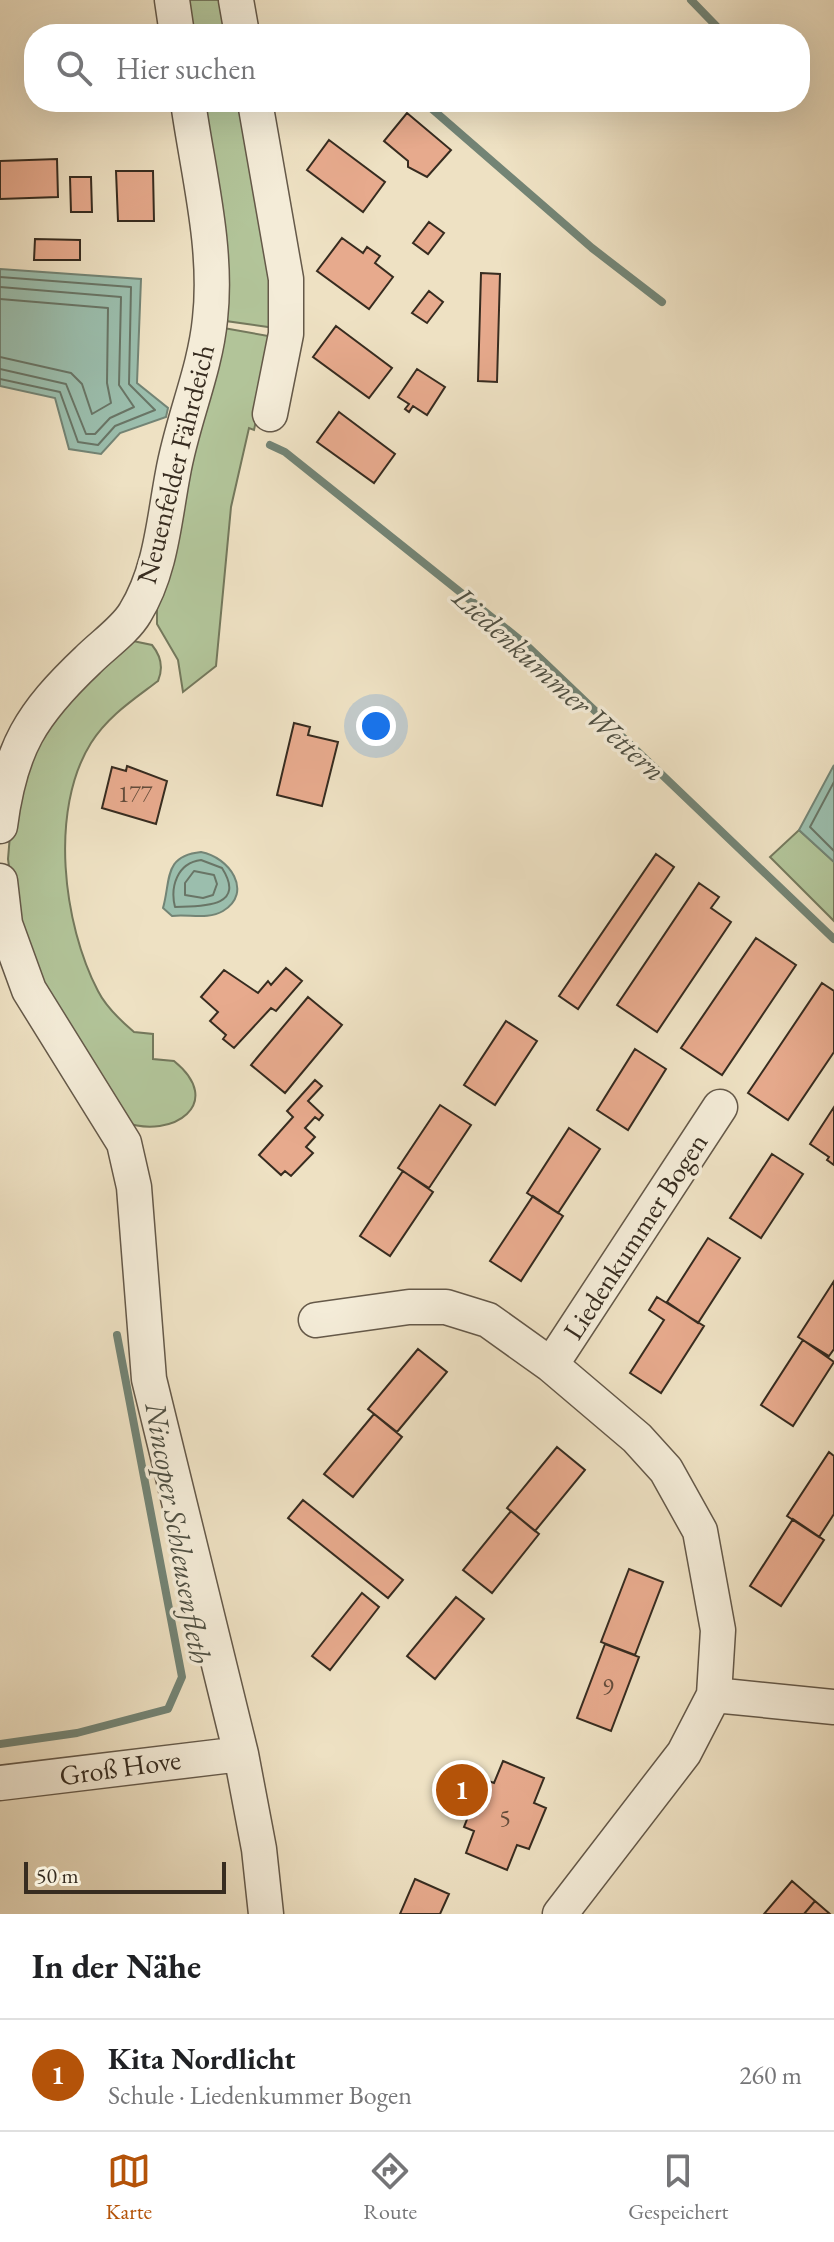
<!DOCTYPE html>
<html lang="de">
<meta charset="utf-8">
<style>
:root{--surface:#fff;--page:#f2f2f2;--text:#202124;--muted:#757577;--line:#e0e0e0;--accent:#b45309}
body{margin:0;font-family:"EB Garamond",serif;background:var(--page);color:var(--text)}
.scale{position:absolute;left:24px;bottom:20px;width:202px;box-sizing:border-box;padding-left:8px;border:4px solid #372c20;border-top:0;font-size:22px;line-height:28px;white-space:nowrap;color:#372c20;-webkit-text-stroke:6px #f4ecd8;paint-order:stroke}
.you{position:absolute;left:376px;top:726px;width:28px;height:28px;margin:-20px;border:6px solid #fff;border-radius:50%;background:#1a73e8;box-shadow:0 0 0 12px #1a73e833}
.badge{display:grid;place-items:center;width:52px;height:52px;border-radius:50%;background:var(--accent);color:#fff;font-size:26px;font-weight:700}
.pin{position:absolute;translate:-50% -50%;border:4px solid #fff;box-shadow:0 2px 8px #0006}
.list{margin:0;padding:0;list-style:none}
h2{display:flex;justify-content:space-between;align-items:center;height:104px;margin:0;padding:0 32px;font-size:34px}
h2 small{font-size:26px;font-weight:400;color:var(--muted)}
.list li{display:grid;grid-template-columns:52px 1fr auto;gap:24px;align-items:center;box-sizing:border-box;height:112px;padding:0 32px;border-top:2px solid var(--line)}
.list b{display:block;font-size:30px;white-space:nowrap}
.list p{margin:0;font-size:26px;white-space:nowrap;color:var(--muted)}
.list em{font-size:26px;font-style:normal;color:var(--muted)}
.icon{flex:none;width:44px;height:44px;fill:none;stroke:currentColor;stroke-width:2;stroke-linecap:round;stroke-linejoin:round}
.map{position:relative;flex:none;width:834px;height:1914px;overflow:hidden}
.search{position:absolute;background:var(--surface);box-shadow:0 8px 32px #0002;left:24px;right:24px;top:24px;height:88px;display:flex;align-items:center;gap:20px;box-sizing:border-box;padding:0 28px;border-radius:32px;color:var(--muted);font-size:30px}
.sheet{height:216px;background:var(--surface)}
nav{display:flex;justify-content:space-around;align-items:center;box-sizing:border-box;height:112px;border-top:2px solid var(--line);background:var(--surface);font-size:22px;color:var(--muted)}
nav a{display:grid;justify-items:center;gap:4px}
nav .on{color:var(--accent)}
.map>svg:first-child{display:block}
.green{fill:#b2c499;stroke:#74785c;stroke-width:2}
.water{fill:#9bbead;stroke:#738475;stroke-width:2}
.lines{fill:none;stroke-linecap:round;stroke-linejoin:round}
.shore{stroke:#697566;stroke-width:2}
.stream{stroke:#738475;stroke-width:8}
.building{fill:#e7aa8d;stroke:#372c20;stroke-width:2}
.minor-casing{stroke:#655949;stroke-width:37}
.minor{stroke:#f4ecd8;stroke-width:34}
.labels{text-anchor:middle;stroke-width:7;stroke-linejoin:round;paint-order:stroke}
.number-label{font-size:24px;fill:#634c3b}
.street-label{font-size:28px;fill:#372c20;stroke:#f4ecd8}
.water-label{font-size:30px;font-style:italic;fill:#505043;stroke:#f4ecd8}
</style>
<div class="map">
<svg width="834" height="1914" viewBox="0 0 834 1914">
<rect width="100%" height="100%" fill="#eee1c3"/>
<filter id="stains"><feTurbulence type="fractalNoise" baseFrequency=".0025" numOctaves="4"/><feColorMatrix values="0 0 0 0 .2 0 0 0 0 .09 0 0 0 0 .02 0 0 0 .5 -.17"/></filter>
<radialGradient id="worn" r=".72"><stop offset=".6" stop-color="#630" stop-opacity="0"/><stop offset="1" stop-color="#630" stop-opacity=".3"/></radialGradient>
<path class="green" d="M180,0h47l2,34h-44z
M195,102h47l27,141 6,85 -56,-8z
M218,327l56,10 -20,93 -5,-2 -18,79 -15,159 -33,26 -5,-32 -21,-36v-27z
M133,641l19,4c9,11 12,22 6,36 -25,19 -50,35 -67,62 -42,67 -28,181 7,248 8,16 23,30 36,41l19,2v25l21,2c52,42 -1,79 -50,61l-74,-117 -36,-100 -6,-46 2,-24 19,-79 37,-54z
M799,830l35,32v59l-64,-64z"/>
<path class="water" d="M0,269l141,10 -4,104 31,25 -2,9 -46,16 -19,21 -32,-5 -14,-51 -55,-12z
M834,765v97l-35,-32z
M201,852c28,5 53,40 22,59 -15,9 -34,3 -51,5l-9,-8c8,-28 0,-52 38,-56z"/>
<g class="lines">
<path class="shore" d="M0,277l131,10 -2,97 26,26 -40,16 -17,19 -20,-3 -18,-50 -60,-13
M0,287l121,10 -2,88 15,22 -24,11 -15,16h-9l-20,-50 -66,-15
M0,299l108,9 -1,75 4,20 -19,11 -10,-30 -11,-11 -71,-16
M834,782l-24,45 24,24
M201,860l21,8c26,41 -24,38 -47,39 -5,-20 2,-44 26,-47z
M194,871l20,4 3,9 -4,11 -10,3 -18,-3v-12z"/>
<path class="stream" d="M691,0l33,34
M344,30l4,4
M424,102l168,146 70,54
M270,445l15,7 239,191 310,296
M0,1744l77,-11 91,-24 14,-32 -65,-342"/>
</g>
<path class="building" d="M407,113l44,37 -24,27 -19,-10v-6l-24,-20z
M329,140l56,42 -22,30 -56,-42z
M57,159l1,38 -58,2v-38z
M116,171h37l1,50h-36z
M70,177h21l1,35h-21z
M429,222l15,11 -16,21 -15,-11z
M342,238l21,15 4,-6 13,9 -5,7 18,14 -24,32 -52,-38z
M35,239l45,1v20h-46z
M481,273l19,1 -3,108 -19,-1z
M429,291l14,11 -16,21 -15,-10z
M336,326l56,42 -23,30 -56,-41z
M417,369l28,18 -18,28 -14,-9 -4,6 -4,-3 4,-5 -11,-7z
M339,412l56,42 -21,29 -57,-41z
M294,723l16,4 -2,8 30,7 -16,64 -45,-11z
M127,766l40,15 -11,43 -54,-16 10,-41 14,4z
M656,854l18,13 -96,142 -19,-13z
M699,883l20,14 -8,11 20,14 -74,110 -40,-27z
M756,938l40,27 -74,110 -41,-27z
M286,968l16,13 -26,30 -5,-3 -37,40 -11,-9 3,-4 -16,-14 8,-9 -17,-15 23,-27 34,23 10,-12 3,4z
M822,983l12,8v61l-46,68 -40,-27z
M308,997l34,28 -57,68 -34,-28z
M506,1021l31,20 -42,64 -31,-20z
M635,1049l31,20 -38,61 -31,-20z
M315,1080l7,6 -14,15 15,14 -4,5 -4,-3 -10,11 10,9 -9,10 7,6 -22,23 -6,-5 -4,4 -22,-20 34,-38 -6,-6z
M440,1105l31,20 -42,63 -31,-20z
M834,1107v58l-7,-5 2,-3 -19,-13z
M569,1128l31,21 -42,64 -31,-20z
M772,1154l31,20 -42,64 -31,-20z
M403,1171l30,21 -43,64 -30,-20z
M533,1196l30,20 -42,65 -31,-20z
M708,1238l32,20 -42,65 -31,-21z
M834,1281v68l-5,7 -31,-19z
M657,1297l47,29 -43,67 -31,-20 34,-53 -15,-10z
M803,1340l31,22 -41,64 -32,-21z
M418,1349l29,23 -50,60 -29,-23z
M374,1414l28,23 -49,60 -29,-23z
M557,1447l28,23 -50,61 -28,-23z
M829,1452l5,4v58l-15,23 -32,-21z
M303,1500l100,80 -15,18 -100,-80z
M511,1511l28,23 -47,59 -29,-23z
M793,1519l31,21 -43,66 -31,-20z
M629,1569l34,13 -28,73 -34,-13z
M362,1593l17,14 -49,63 -18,-14z
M456,1597l28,22 -49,60 -28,-23z
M605,1644l34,13 -28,74 -34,-13z
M503,1761l41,17 -10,25 12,5 -17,41 -12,-4 -10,25 -41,-17 8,-22 -10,-4 19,-48 11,4z
M415,1879l34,15 -9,20h-40z
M792,1881l23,20 -11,13h-40z
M815,1901l15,13h-26z"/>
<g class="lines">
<defs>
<path id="minor" d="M172,0l5,34
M236,0l6,34
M255,102l31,177v55l-16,80
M0,826c10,-78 31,-112 88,-166 15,-15 37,-30 47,-47 26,-42 29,-93 38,-140 9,-52 32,-102 37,-154 8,-71 -12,-146 -22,-217
M0,881l5,43 24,66 95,153 10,44 15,192 92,375 18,95 7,65
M316,1320l93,-13h37l42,13 63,45 86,73 29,32 34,61 18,99 -4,65 -30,58 -124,161
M551,1365l169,-258
M714,1695l120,12
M0,1783l241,-29"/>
</defs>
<use href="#minor" class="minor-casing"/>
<use href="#minor" class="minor"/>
</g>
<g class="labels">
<g class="number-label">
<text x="135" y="802">177</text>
<text x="608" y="1695">9</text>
<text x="505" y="1826">5</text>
</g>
<g class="street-label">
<text transform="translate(175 464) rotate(-76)" y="10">Neuenfelder Fährdeich</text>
<text transform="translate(635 1236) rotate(-57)" y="10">Liedenkummer Bogen</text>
<text transform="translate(120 1767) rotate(-8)" y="10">Groß Hove</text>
</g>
<g class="water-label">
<text transform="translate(559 684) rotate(42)" y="10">Liedenkummer Wettern</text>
<text transform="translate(178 1533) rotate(80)" y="10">Nincoper Schleusenfleth</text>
</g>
</g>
<rect width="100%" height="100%" filter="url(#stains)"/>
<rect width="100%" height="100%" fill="url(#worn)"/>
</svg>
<div class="scale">50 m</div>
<div class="you"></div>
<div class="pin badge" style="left:462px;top:1790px">1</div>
<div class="search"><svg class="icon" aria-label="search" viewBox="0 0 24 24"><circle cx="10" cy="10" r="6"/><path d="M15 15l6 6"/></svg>Hier suchen</div>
</div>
<section class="sheet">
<h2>In der Nähe<small></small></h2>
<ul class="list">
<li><span class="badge">1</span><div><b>Kita Nordlicht</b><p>Schule · Liedenkummer Bogen</p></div><em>260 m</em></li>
</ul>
</section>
<nav>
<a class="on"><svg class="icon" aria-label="map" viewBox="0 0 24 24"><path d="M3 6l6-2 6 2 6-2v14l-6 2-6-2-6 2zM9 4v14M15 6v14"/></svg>Karte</a>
<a><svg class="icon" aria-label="directions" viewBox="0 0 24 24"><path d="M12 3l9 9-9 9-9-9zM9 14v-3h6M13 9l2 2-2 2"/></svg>Route</a>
<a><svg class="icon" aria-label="saved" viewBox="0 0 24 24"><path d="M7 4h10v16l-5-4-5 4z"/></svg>Gespeichert</a>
</nav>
